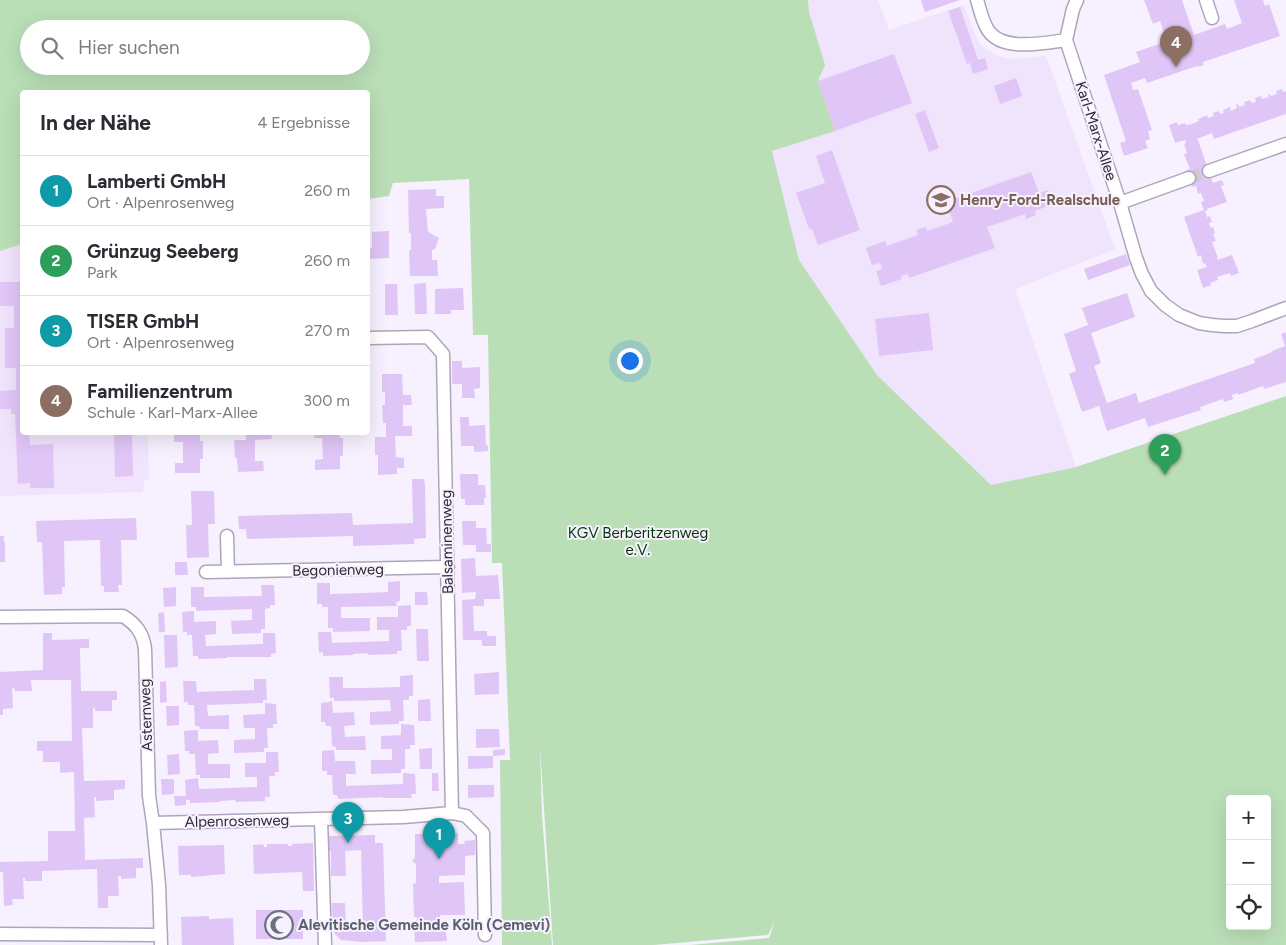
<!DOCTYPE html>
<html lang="de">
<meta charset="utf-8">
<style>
:root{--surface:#fff;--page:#f2f2f3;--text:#2b2b33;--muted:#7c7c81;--line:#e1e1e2;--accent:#111827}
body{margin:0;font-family:Figtree,sans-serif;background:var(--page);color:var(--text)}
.controls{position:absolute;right:15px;bottom:15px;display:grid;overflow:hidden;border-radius:5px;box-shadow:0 5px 20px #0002}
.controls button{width:45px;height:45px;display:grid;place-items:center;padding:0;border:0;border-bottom:1px solid var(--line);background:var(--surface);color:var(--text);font:25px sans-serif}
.you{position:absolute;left:629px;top:360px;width:18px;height:18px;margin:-12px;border:4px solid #fff;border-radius:50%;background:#1a73e8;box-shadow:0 0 0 8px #1a73e833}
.badge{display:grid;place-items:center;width:32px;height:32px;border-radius:50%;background:var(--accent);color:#fff;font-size:16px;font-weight:700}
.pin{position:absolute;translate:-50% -41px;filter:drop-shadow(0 1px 2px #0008)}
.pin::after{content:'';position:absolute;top:26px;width:18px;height:15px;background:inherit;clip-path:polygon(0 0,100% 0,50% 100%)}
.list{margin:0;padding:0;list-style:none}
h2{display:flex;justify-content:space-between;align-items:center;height:65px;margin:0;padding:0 20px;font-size:21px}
h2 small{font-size:16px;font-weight:400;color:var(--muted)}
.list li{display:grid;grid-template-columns:32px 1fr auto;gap:15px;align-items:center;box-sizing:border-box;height:70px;padding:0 20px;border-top:1px solid var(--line)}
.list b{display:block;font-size:19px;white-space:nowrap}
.list p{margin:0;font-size:16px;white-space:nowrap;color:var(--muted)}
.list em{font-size:16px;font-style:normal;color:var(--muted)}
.icon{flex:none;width:28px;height:28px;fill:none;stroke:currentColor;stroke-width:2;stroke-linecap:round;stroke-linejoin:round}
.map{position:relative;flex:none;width:1286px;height:945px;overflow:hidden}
.search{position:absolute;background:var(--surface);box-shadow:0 5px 20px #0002;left:20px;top:20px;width:350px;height:55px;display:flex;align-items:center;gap:12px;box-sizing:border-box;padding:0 18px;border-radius:28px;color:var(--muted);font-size:19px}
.panel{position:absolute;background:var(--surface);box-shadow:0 5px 20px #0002;left:20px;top:90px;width:350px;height:345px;border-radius:5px}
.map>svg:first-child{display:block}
.built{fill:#f0e4fc}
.green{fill:#badfb7;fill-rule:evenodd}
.building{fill:#e0c6f6}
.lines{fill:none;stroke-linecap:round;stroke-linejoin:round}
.minor-tunnel{stroke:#cfc8d5;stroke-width:12;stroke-dasharray:12 6;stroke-linecap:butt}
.minor-casing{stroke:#afa4b9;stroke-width:15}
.minor{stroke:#fff;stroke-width:12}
.labels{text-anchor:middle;stroke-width:4;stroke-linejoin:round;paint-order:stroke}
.street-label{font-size:15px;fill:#2f2a33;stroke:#f7f0fe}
.education-label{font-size:15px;font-weight:bold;fill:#785e54;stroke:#f7f0fe;text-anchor:start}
.park-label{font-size:15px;fill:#023704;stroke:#f7f0fe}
.worship-label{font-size:15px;font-weight:bold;fill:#5b616d;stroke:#f7f0fe;text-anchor:start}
</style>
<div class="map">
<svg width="1286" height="945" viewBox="0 0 1286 945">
<rect width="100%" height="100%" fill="#f7f0fe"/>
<path class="built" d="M765,0h113l11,30 75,-25 13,34 7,9 14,8 13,3 35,-3 69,193 -100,40 61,178 -85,18 -114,-110 -78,-115 -27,-110z
M22,235v197l126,1 1,46 -5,1 -1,12 -143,4v-252z"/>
<path class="green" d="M0,0h808l1,12 16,53 -7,16 17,50 -63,20 27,109 78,115 114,110 85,-18 210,-71v549h-596l79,-7 6,-17 -7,14 -114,10h-101l-13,-198 2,68 10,130h-50l-2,-185h10l-8,-197h-10l-4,-228h-15l-4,-156 -76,4 -4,13 -21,3v-107h-346v152l-22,7zM29,29h332v37h-332zM1230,799h37v127h-37z"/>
<path class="building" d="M922,0h38l-35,12 -4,-11z
M1144,0h38l12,35 31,-11 2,5 15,-6 -8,-23h29l2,6 4,-2 11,32 -77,26 1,3 -7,2v-1l-50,17 -2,-5 -14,5 2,7 5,-1 14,41 -4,1 2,8 -5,2 3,7 -24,8 -4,-13 6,-2 -22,-66 36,-13 -4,-10 26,-9 1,3 5,-2 -8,-23 -7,3z
M960,7l18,53 7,-2 3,11 -15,5 -3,-11 -3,1 -19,-53z
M894,54l18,49 -77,28 -17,-50z
M1016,78l6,18 -22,8 -6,-18z
M1282,89l1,3 3,-1v23l-72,25 -2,-6 -15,6v1h1l15,43 9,-3 2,5 -3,1 6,16 -20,7 1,1 -3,1 2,6 3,-1 2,6 -3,1 2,5 2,-1 2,6 -2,1 3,7 -4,1 6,16h-1v2l15,-5 7,18 -8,3 -1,-3 -7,2 -6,2 1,3 -8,3 1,2 -8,3 -6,-18 10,-3 -2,-4 -2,1 -2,-9 -3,2 -14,-40 20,-7 -3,-8 3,-1 -3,-8 -3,1 -2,-8 -4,1 -6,-17 4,-1 -6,-15 3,-1 -3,-9 2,-1 -1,-3 -10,3 -6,-18 8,-3 1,3 7,-2 1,2 6,-1 7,-3 -1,-2 7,-3 2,-1 1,3 6,-2 -1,-3 6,-2 1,3 4,-1 -1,-3 7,-3 1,4 6,-3 -1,-3 2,-1 1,3 6,-2 -1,-3 6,-2 1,3 5,-1 -1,-4 6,-2 1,3 7,-2 -1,-3h1l2,2 6,-2 -1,-3z
M925,110l14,38 -10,4 -14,-38z
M832,150l28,80 -42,15 -6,-16h-3l-13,-36 29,-10 -9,-27z
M1031,172l8,21 9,-3 5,14 -18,7 1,4 -10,4 -1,-5 -38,13 8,21 -86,30 -1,-4 -7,2 1,3 -21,7 -5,-15 6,-2 -2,-6 -8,2 -6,-17 19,-7 2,5 31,-11 -2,-5 10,-3 1,4 26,-9 -7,-20z
M436,189v7h8v12l-18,1 2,23 11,6 -4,11 -3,1v10h5l1,16h-28l-1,-26h2v-17h-2l-1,-43z
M389,231v27l-21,1v-11h4v-16z
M1126,254l4,11 -42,15 -4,-11z
M0,282h22v150h7l1,13 23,-1 1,44h-24v-5l-12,1 -3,-70h-4v-5h-11v-18l16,-1v-22h-11v-40h9v-22h-14z
M426,283l1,31h-12l-1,-30z
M385,284h12l1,31h-13z
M463,288l1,22h-13v4h-16v-25z
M1127,293l8,24 -44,16 10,30 -7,3 13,37 29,-10 3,10 116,-40 -1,-4 19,-7 -1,-1 13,-5 -4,-12 5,-2v50l-22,7 -1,-3 -25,9v-2l-6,2 1,4 -9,3 -1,-3 -23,8 1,3 -53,17 -3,-9 -38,13 -8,-25 -17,6 -13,-38 7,-3 -12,-37 24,-9 -6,-17z
M929,313l4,37 -54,6 -4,-37z
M452,361h10v7l18,-1v21l-6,1 1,9h-13v-14h-10z
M382,374h20l1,21h8l1,10h-9v21h9v10h-17l1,21 8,1v10h-7v6l-19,1v-20h-3v-18h11v-14h-3l-1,-18h3v-13h-3z
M460,417h9v9l16,-1 1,21 2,-1v6l-14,1v-6h-13z
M114,432h18l1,44 -18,1z
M174,432h26v9h3v18h-3v14h-25v-10h8v-21h-9z
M245,432h26l1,7 -17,1v21h8l1,10 -26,1 -1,-14h-2l-1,-18h12z
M314,432h25l1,6h3v18h-3v13l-25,1v-10l8,-1 -1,-21h-8z
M460,474h18v11h7l1,13h-2v7h-19v-6h-4z
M412,479h12l1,6 1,53 -12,1v5l-61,2v-10l-106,3 -1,-10h-7l-1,-13 114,-3 1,12 60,-2z
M191,491h23l1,33h-7l1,33 -22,1 -1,-33h6z
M136,518l1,22h-16l1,45h-4l1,7h-15v-6h-3l-1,-46 -36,1 1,46h-3v7l-18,1 -2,-53h-5l-1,-21z
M462,521h14v7h10l1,16h4v8h-15v-7h-13z
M0,536h4v6h1v20h-5z
M475,558l1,18 22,-1 2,24h-16v7h-11l1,25h13v5h9v10h-14v-6h-19l-1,-40 13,-1 1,-7 -14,1 -1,-34z
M175,562h12l1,13h-13z
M400,581v20l-4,1 1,4 -56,1v11h29v13l-37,1v-4h-5v-21h-6v-3h-5v-21h13v11l36,-1 22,-1v-10z
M261,585h13l1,20h-5v3l-5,1v20h-4v4l-29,1 -1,-13 21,-1v-11l-56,2v-4h-5v-20h13v10l58,-1z
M176,587v19l-12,1 -1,-19z
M415,592h12l1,13h-13z
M411,605v21h-4v4h-6l1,21h-5v3l-29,1v-2l-15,1v1l-30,1v-4l-4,1 -1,-21h13l1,11 57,-2v-11h-12v-13h21v-11z
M192,611h2v11l22,-1v13l-11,1 1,11 57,-2v-11h12l1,20 -5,1v3h-44v1l-29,1v-3h-5l-1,-21h-5v-3h-4l-1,-20z
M164,612l1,20h-6l-1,-19z
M416,629h12l1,32h-12z
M43,633h9v7l37,-1v9h-9l1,43h36v9h-5v11h-17v-3h-2v20h-11l2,53 41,-1v9l-11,1v10l-18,1v-4h-2l1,20 -11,1 1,42 58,-2v10h-7v10l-15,1v-3h-3l1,20h-11v12h-10l-1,-39 -55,2v10h-17v-3h-2l1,21h-12l1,6 -9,1 -1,-34h-3v-10l48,-1v-30h27l-1,-59 -14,1v-11h-17v-11h-6v-10h35l-1,-61h-40l1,11h-17v-2l-3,-1 1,20 -10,1v6h-3v-43l43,-2z
M164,635h13l1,32 -13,1z
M499,672v22l-24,1 -1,-21z
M413,675v21h-4v4h-6l1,21h-5v3l-29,1v-13l21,-1 -1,-11 -56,1v-3h-4l-1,-21h14v11h21l36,-1v-11z
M254,679h12l1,21h-4v3l-56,2 1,11 21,-1v14h-29l-1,-3h-4l-1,-21h-6v-3h-4l-1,-21h13l1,11 57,-2z
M166,681l1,21 -7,1v-21z
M430,699l1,22h-13v-21z
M330,701h2l1,12 21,-1 1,13 -11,1 1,11 20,-1 1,14h-30v-3l-4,-1 -1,-20h-5l-1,-4h-4v-19l9,-1z
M265,703l11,1 1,20h-4v4h-6l1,20h-4v4l-30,1v-13l21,-1v-11h-11l-1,-13 22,-1z
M166,706h13v19l-12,1z
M401,724l13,1 1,20h-5v4h-5v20h-4v4l-30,1v-14h21v-11h-11v-13l20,-1z
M476,729h23l1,18 -24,1z
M195,730h3v11l20,-1 1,13 -11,1v10h22v14h-30v-3h-4l-1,-21h-6v-3h-4l-1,-20z
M432,748v21h-12l-1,-20z
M505,749v6l-12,1v-6z
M332,750h2l1,11h20l1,13h-10v12l57,-2v-11l12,1 1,20h-5l1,4h-29v-1l-45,2 -1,-4h-4l-1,-20h-5v-4h-5v-20z
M266,752h12l1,20h-4v4h-6l1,21h-5v4l-29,1 -1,-2 -15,1v1l-30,1v-3h-4v5l-11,1 -1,-10h12l-1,-16 13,-2 1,11 58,-2v-10h-12v-14h21z
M179,754l1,20 -12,1 -1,-20z
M468,756h25v12l-25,1z
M432,773h6l1,18h-7z
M161,779h13v15l-12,1z
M468,785h26v12l-26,1z
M458,833v11h7l-1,-3 11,-1v15l-10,1v19l-26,1v7l25,-1 1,33h-25v9h5l2,17 -32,1 -1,-17h3v-8h-3l-1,-33 3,-1v-19l-4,-3 3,-4v-23z
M375,835v8h8l3,98 -23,1 -22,-2 -6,-6 -2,-5 -1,-26h13l1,26 17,-1 -2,-78 -16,1 1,25h-15v-25h-2v-15z
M313,843l1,48h-11l-1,-19 -48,2 -1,-29 10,-1 1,3h3v-3h21v2h4v-2z
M224,845l1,29 -34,3v-2h-12l-1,-29z
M256,910h47v29h-47z
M209,916v3l24,-1 1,27h-52l-1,-28z"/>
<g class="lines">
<path class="minor-tunnel" d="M1189,178l20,-7"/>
<defs>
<path id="minor" d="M977,0c3,9 5,21 11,30 14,22 56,13 78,10
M1077,0l-4,9 -7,31 54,163 16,55 6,16 9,17 14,14 14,10 20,8 13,2 12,1h13l15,-5 34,-13
M1206,0l6,18
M1209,171l77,-27
M1120,203l69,-25
M368,338l60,-1 15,17 9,459
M227,536l1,36
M206,572l242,-5
M0,617l123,-1c13,8 20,17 22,33l4,147 4,27 6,62 2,60
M321,819l4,126
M153,823l250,-6 49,-4 14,3 17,17 2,102
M0,934l161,1"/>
</defs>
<use href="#minor" class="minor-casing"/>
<use href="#minor" class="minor"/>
</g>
<defs>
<symbol id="school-ring" viewBox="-11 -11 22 22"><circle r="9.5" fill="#f7f0fe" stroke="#8d6e63" stroke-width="1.5"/><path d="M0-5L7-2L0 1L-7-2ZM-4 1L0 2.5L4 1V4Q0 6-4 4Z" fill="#8d6e63"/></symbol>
<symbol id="mosque-ring" viewBox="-11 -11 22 22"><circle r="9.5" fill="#f7f0fe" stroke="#6b7280" stroke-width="1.5"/><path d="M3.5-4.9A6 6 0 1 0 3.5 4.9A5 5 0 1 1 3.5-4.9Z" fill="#6b7280"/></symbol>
</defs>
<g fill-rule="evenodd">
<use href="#school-ring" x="925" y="184" width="32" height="32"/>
<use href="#mosque-ring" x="263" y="909" width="32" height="32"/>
</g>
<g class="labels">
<g class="street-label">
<text transform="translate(1096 131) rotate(72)" y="5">Karl-Marx-Allee</text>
<text transform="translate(447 542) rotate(-91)" y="5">Balsaminenweg</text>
<text transform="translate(338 570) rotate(-1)" y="5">Begonienweg</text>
<text transform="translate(146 715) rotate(-92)" y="5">Asternweg</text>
<text transform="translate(237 821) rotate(-1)" y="5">Alpenrosenweg</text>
</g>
<g class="education-label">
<text x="960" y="205">Henry-Ford-Realschule</text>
</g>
<g class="park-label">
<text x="638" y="538">KGV Berberitzenweg<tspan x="638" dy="17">e.V.</tspan></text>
</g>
<g class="worship-label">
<text x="298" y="930">Alevitische Gemeinde Köln (Cemevi)</text>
</g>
</g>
</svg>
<div class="controls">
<button>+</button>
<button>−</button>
<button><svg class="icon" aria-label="locate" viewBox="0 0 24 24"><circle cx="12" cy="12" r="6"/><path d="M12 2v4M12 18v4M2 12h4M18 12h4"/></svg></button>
</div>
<div class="you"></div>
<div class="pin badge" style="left:439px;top:859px;background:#0f9aa8">1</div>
<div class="pin badge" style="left:1165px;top:475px;background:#2e9e5b">2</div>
<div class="pin badge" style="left:348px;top:843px;background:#0f9aa8">3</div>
<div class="pin badge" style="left:1176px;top:67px;background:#8d6e63">4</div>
<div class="search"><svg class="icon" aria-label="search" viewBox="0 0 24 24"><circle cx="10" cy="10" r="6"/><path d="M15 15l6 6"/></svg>Hier suchen</div>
<section class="panel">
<h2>In der Nähe<small>4 Ergebnisse</small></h2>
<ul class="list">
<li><span class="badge" style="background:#0f9aa8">1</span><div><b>Lamberti GmbH</b><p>Ort · Alpenrosenweg</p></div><em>260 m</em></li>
<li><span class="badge" style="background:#2e9e5b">2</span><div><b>Grünzug Seeberg</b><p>Park</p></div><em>260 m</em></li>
<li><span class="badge" style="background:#0f9aa8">3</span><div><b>TISER GmbH</b><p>Ort · Alpenrosenweg</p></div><em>270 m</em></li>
<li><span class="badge" style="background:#8d6e63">4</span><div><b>Familienzentrum</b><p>Schule · Karl-Marx-Allee</p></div><em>300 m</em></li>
</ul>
</section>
</div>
